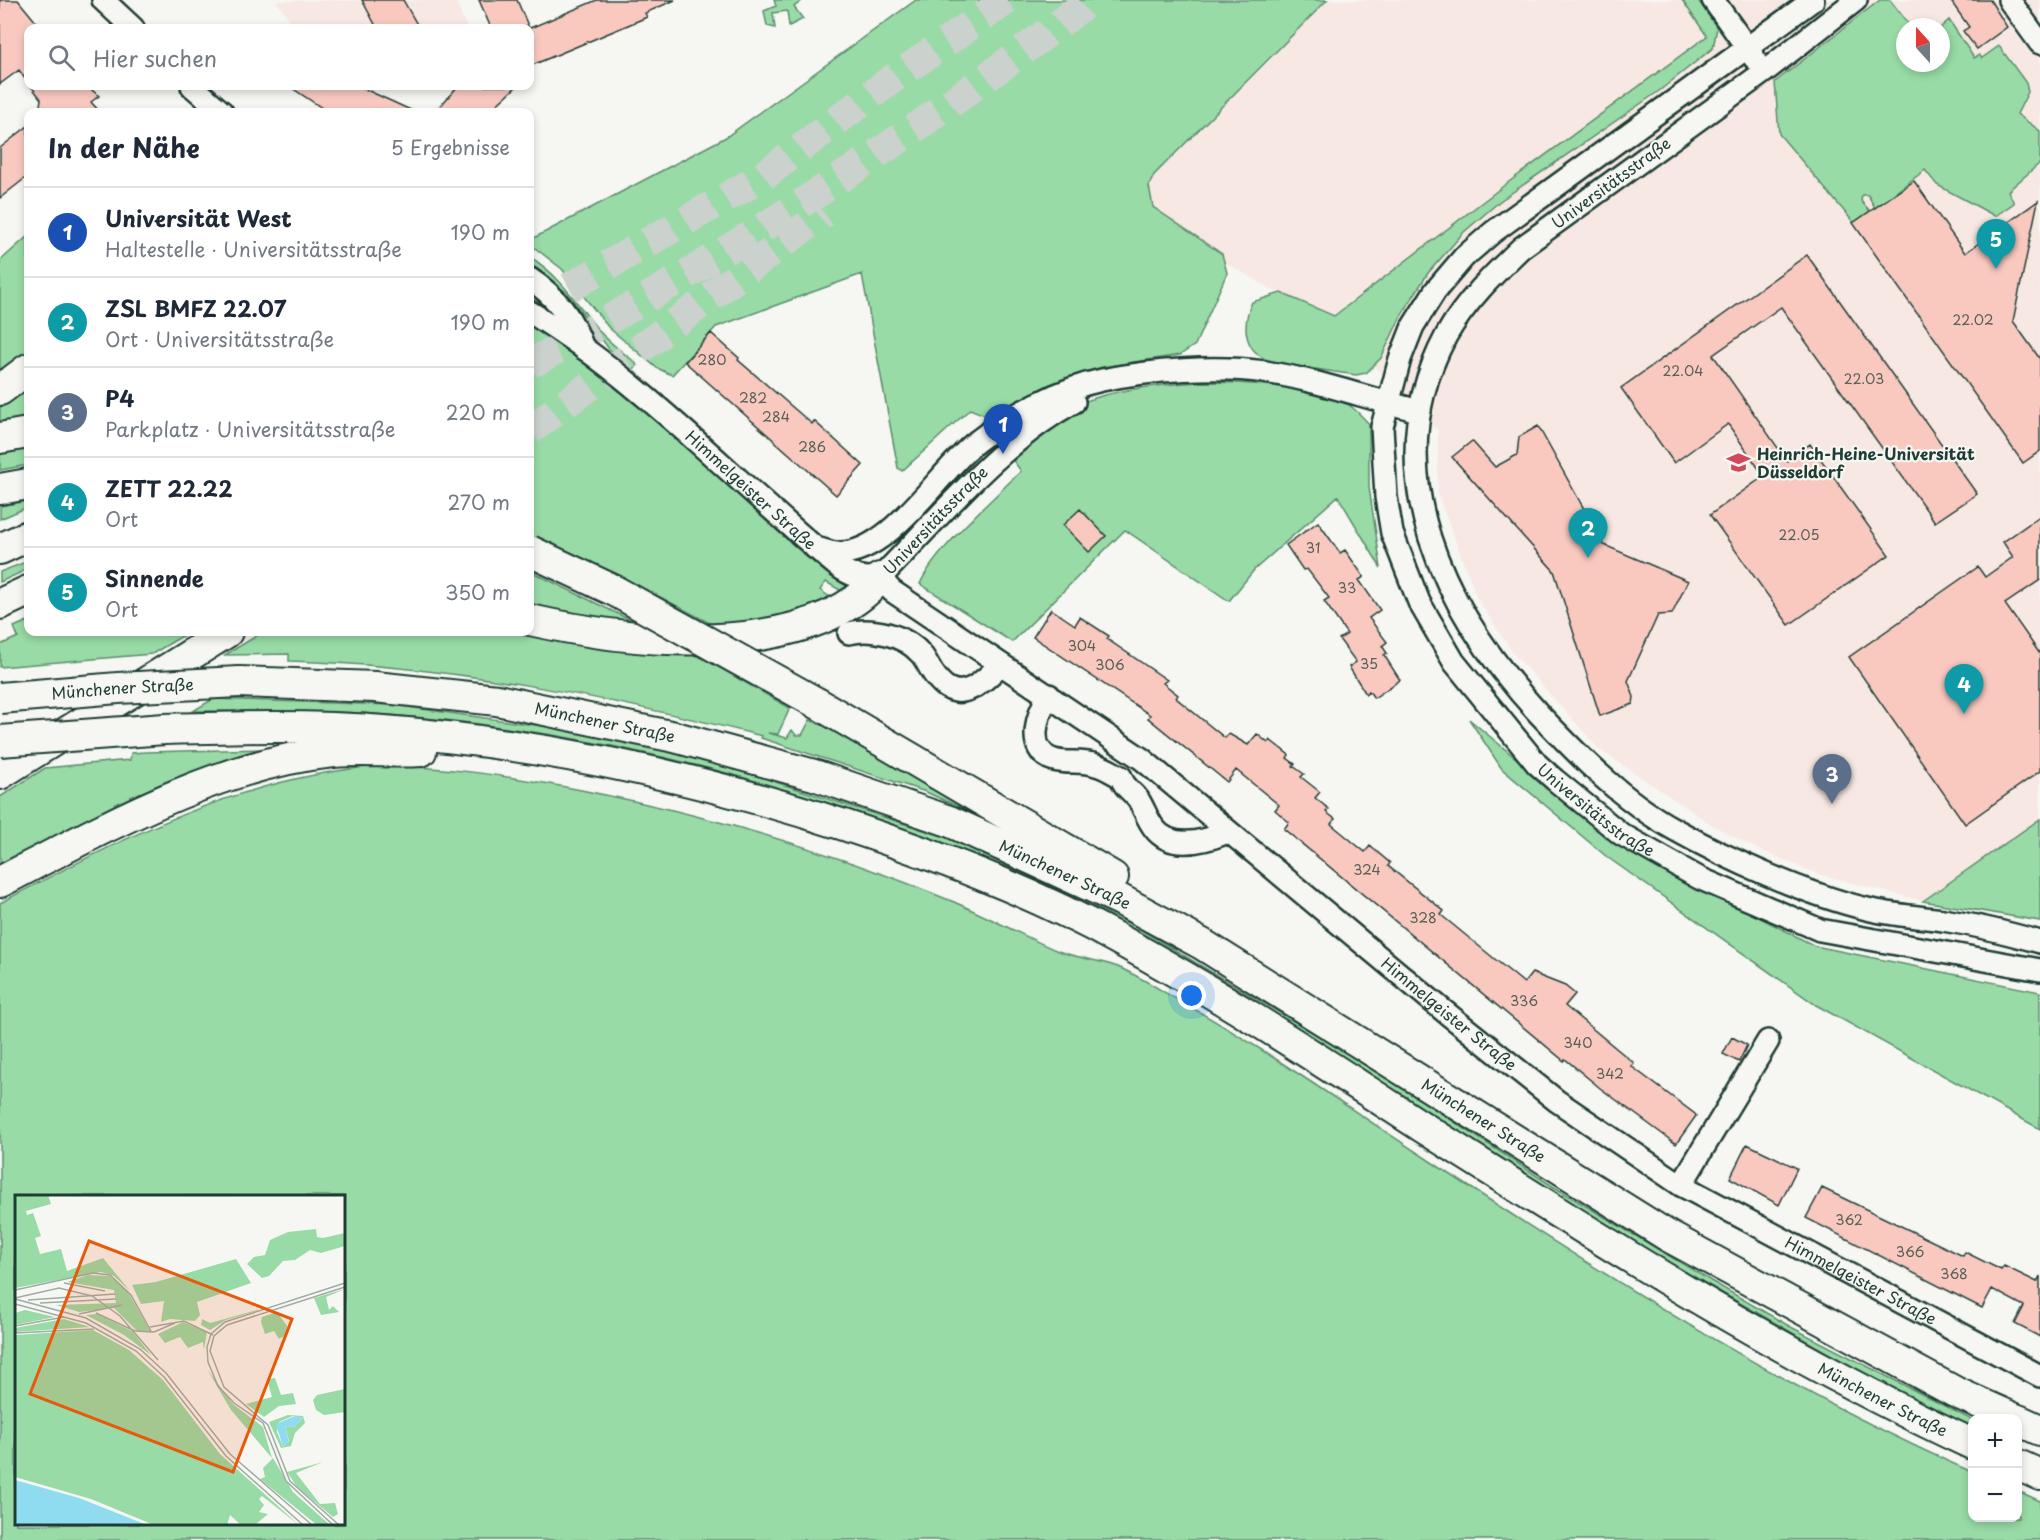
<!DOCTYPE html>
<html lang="de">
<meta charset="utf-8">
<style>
:root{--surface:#fff;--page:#f6f6f7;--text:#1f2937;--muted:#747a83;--line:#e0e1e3;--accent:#d1495b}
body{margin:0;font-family:"Playpen Sans",sans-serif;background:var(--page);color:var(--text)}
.controls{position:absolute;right:18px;bottom:18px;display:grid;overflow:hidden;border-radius:12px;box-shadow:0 3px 9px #0003}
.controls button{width:54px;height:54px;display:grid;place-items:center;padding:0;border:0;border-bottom:2px solid var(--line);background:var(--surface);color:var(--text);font:30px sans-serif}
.compass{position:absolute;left:1896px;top:18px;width:54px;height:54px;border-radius:50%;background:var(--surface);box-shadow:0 3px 9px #0003;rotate:339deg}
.you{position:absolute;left:1192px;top:996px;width:21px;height:21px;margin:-15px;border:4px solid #fff;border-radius:50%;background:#1a73e8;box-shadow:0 0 0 9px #1a73e833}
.badge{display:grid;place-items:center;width:39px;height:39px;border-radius:50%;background:var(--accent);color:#fff;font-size:20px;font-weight:700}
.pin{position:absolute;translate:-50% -50px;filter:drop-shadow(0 2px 3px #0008)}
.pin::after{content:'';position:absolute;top:32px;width:21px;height:18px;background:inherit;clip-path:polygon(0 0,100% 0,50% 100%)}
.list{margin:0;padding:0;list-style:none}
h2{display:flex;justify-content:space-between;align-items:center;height:78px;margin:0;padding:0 24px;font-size:26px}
h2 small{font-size:20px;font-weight:400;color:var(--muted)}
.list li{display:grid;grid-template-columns:39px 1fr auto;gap:18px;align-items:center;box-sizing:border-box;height:90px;padding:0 24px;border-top:2px solid var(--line)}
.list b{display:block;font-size:22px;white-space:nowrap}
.list p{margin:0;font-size:20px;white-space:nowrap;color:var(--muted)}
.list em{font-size:20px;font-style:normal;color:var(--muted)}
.icon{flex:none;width:33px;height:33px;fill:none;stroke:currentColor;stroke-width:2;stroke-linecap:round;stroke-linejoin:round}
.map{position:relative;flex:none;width:2040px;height:1540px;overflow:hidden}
.search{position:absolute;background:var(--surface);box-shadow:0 3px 9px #0003;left:24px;top:24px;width:510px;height:66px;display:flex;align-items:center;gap:15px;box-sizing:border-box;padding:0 21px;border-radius:12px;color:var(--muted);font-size:22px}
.panel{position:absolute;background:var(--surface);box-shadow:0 3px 9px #0003;left:24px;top:108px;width:510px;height:528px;border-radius:12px}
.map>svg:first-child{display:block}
.built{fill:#f7e8e3;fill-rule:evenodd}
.green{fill:#98dba6;stroke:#5c8c6d;stroke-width:1.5;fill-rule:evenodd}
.building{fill:#f9c9c0;stroke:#1f3d34;stroke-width:1.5}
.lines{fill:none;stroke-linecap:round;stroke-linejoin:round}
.highway-tunnel{stroke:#cbd1cc;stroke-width:30;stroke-dasharray:30 15;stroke-linecap:butt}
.minor-casing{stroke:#1f3d34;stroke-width:26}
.highway-casing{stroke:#1f3d34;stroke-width:34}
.minor{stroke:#f6f6f2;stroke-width:21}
.highway{stroke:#f6f6f2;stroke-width:30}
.highway-bridge-casing{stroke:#1f3d34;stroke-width:34;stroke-linecap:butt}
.highway-bridge{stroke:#f6f6f2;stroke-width:30}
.labels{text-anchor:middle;stroke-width:4.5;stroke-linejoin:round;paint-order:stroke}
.number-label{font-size:14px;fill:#566057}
.street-label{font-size:16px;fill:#1f3d34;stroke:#f6f6f2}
.poi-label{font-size:16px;font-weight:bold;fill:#1f3d34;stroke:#f6f6f2;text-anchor:start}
.inset-road{fill:none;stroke:#a0aca6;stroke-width:1.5}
.view{fill:#e8590c;fill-opacity:0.15;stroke:#e8590c;stroke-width:3}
.inset-edge{fill:none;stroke:#1f3d34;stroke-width:3}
</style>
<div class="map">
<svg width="2040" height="1540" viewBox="0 0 2040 1540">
<rect width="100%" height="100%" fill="#f6f6f2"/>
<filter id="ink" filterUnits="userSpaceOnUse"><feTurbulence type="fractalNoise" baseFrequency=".0167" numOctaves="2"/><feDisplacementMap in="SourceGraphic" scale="12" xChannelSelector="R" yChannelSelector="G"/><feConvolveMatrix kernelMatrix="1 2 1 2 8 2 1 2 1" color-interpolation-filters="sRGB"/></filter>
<g filter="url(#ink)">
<path class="built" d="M455,0l12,28h-171l-20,-27z
M1315,0h725v921l-117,-20 -105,-27 -63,-26 -41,-22 -114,-76 -86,-96 -36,-54 -40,-105v-64l-108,-109 -214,-121zM1905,27h36v36h-36z"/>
<path class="green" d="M774,0h29l-9,7 9,12 -14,7 -2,-15 -14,2 2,15 -8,-2 -3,-15 12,-5z
M916,0h411l-173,175 -5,11 4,21 69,47 5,19 -32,72 -15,10 -78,12 -61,23 -51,27 -20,-8 -68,62 -4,-3 -36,-194 -146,53 -44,48 -15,-7 -48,-40 -47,-59 -32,-25v-4l196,-103z
M1682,0h16l19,28 -4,20 -54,43 -159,110 -36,31 -36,41 -27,43 -20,42 -15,15 -10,2c-17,-3 -79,-10 -91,-16 -23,-12 -22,-37 -13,-57l29,-9 53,23 168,-129 205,-151z
M1880,0h10l21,27h-6v36h36v-36l8,-7 25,38 5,-3 3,3 17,-12 27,37 2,9 -11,22 23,17v32l-32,28 6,12 -19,13 -58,-31 -12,-15 -50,38 -7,-13h-6l-1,6 9,10 -16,12 -75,-89 -4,-52z
M28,236v121l-28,23v-119z
M530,257c31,19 47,47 69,74 11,12 23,21 36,31l2,4 -3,4 -25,-21 -41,-55 -38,-31z
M530,325c73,49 140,108 206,167 36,32 71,68 112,95l-3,6 -19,-11 -6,8 14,10 -22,10 -89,20 -82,-43 -111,-52z
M28,382v38l-28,5v-23z
M1199,382c34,0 118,4 146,20 9,6 17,14 24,22v63l12,81 -43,-72 -84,74 -25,31 -104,-71 -113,112 -92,-58c14,-33 74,-86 101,-113l-9,-12c19,-17 39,-38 60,-51 31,-19 92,-23 127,-26z
M28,447v18l-28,5v-18z
M28,501v6l-28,12v-13z
M28,561v8l-28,13v-10z
M530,571l119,58 -119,-17z
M28,621v11h161l-37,22 -152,13v-22l18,-8 -4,-10z
M263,632h267l153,15 107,61 -12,26 -10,-1 19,5 5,-8 4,5h6l8,-15 4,2 3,-5 166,101 -57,-26 -165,-54 1,-2c-156,-39 -312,-71 -473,-75v-7l-64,1z
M213,699l180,6 163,23 108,22 90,25 191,62 188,88 234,140 184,120 160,96 78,45 183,94v7l-107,-53 -213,-121 -160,-98 -166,-108 -383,-203c-187,-73 -382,-119 -582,-131 -56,-3 -112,-2 -168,-2z
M1469,719l152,127 194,100 225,46v137l-224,-124 -209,-148 -105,-88z
M297,748l-297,124v-75l45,-29 85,-8 1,-7 15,-1z
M379,766c68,0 135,11 202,24 128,25 253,62 373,112 35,15 69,34 104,49 19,7 41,9 60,16 21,9 42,23 62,34 86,48 165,105 247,158 174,115 354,229 545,313v46h46v-27l22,10v39h-2040v-637c121,-64 240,-126 379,-137zM16,1196h328v328h-328z
M2040,819v102l-117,-20z"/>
<path class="building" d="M0,0h18l23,28h-13v55l-9,-13 -19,14z
M362,0h41l16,28h-42z
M479,0h38l12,28h-38z
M597,0h78l-30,13 2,4 -117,49v-38z
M1950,0h40l17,27 -30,22 -14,-18 6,-4z
M31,86h56l12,10 -8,6 9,10h-61l2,-13z
M289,86h69l57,26h-87z
M458,86h59l-28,26h-54z
M28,126v50l-28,22v-50z
M1914,181l51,72 73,-52 -25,120 27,38v92l-17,12 -170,-240z
M1807,255l170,239 -42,28 -154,-215 -68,48 74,106 23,-17 79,111 -100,70 -79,-110 54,-39 -36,-52 -54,39 -53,-75z
M711,333l28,25 -1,2 74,64 2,-3 49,44 -27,30 -151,-133z
M1538,426l66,119 84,36 -16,33 -14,1 -30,66 6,16 -1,7 -33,12 -46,-145 -102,-114 20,-16 23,26 22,-12 2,-18z
M1080,509l26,27 -17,16 -26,-27z
M2040,516v64l-35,24 35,50v117l-75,53 -116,-167 129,-90 7,10 28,-20 -10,-15z
M1318,522l22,31 5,-3 19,27 -5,3 21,30 -11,8 18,24 -5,4 5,7 -3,2 16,25 -26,18 -5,-7 -3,3 -17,-27 7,-5 -17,-23 8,-5 -23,-33 5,-3 -22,-29 -4,1 -17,-25z
M1051,609l24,16 5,-8 29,19 -2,3 60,41 -4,3 15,12 -2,3 49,40 4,-4 19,11 9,-11 11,9 2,-3 19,15 -2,3 8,6 -2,2 11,8 -3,3 19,15 -5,6 14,11 -3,3 9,7 -4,5 34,28 5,-6 20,17 -2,3 56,45 -3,4 83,68 8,-10 33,13 10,8 -10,12 69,57 -3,3 64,48 1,2 -20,28 -76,-56 -35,-29 -1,2 -280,-232 5,-7 -14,-12 4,-5 -43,-35 -9,12 -79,-64 2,-3 -117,-78z
M1732,1037l15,8 -8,17 -16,-8z
M1747,1144l50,24 -18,37 -49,-27z
M1822,1188l141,68 2,-4 36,18 3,-4 33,16 3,-6v61l-25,-13 9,-18 -32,-17 -10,19 -176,-90z"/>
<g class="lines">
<path class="highway-tunnel" d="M530,310l232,-133 129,-97 116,-80
M530,364c195,-107 384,-227 560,-364
M530,430l294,-217"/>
<defs>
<g id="minor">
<path d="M103,0l30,28"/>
<path d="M1713,0l42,59"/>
<path id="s1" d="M1813,0l-320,232 -29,25 -29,34 -22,35 -13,33 -18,68 4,70 6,36 27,69 35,60 83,102 18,16 66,54 78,44 121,52 220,40"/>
<path d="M1856,0l-92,72 -243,176c-27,26 -56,54 -75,88 -73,137 -1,276 94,379 39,41 83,86 134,114 53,30 134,66 193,80 25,6 51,8 76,11 33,5 65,13 97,22"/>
<path d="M2009,0l31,43"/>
<path d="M192,86l30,26"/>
<path d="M530,279c26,17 43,39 53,69"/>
<path id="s2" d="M530,312c113,69 204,169 306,253 15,11 25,14 44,13"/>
<path d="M815,548c7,1 15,5 22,5 52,3 101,-81 139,-111 35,-27 83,-53 126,-62 49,-10 115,-15 163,-8 53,8 103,27 155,39"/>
<path id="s3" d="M880,578l12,13 250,168 302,252 113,90 124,84 359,191"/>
<path id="s4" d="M880,578c59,-60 119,-135 194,-176"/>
<path d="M849,633c23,-6 56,2 72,21 6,7 9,16 15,23 22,29 44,8 64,-12"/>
<path d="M1049,695c-11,17 -25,56 5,65 13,4 28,0 42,5 9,2 17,8 25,12 3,11 11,14 17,22 6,9 9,20 16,29 17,23 52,13 74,4"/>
<path d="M1681,1185l87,-144"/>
</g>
<g id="highway">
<path d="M0,390l28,-21"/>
<path d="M0,438l28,-5"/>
<path d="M0,489l28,-5"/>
<path d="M0,549l28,-13"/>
<path d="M0,604l28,-13"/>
<path d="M530,620c98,22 276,43 350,-42"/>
<path id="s5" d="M239,682l136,5 122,13 178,37 139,38 135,46 170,78 83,45 466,292 287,156 58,26"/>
<path d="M817,703l296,174"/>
<path id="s6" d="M165,729c72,-2 146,-4 219,2 156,12 308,45 457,93 94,31 188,66 275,114 105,57 205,123 305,188 179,114 359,229 551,318"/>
<path d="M0,774l227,-142"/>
<path d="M0,882c102,-53 218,-119 334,-130 29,-3 58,1 87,-1"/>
<path d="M2018,1420l22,10"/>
<path d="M2018,1465l22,10"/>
</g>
</defs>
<use href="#minor" class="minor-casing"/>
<use href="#highway" class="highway-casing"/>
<use href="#minor" class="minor"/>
<use href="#highway" class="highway"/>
<defs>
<g id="highway-bridge">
<path d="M530,551l85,40 202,112"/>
<path id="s7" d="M0,698l118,-10 121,-6"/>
<path d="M0,741l165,-12"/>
</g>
</defs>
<use href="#highway-bridge" class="highway-bridge-casing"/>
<use href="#highway-bridge" class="highway-bridge"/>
</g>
</g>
<defs>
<symbol id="university-bare" viewBox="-9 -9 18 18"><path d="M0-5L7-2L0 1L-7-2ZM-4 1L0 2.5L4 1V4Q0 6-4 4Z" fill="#d1495b" stroke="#f6f6f2" stroke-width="2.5" paint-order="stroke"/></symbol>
</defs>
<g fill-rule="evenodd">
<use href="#university-bare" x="1722" y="446" width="33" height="33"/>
</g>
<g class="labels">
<g class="number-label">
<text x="1973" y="325">22.02</text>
<text x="712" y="365">280</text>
<text x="1683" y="376">22.04</text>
<text x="1864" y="384">22.03</text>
<text x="753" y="403">282</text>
<text x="776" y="422">284</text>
<text x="812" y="452">286</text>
<text x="1799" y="540">22.05</text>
<text x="1313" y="553">31</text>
<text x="1347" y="593">33</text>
<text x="1082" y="651">304</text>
<text x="1369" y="669">35</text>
<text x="1110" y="670">306</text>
<text x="1367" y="875">324</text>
<text x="1423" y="923">328</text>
<text x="1524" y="1006">336</text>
<text x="1578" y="1048">340</text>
<text x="1610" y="1079">342</text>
<text x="1849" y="1225">362</text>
<text x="1910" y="1257">366</text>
<text x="1954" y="1279">368</text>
</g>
<g class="street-label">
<text transform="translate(1611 183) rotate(-36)" y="6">Universitätsstraße</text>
<text dy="6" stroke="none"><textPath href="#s2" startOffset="284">Himmelgeister Straße</textPath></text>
<text dy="6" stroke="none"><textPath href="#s4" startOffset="80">Universitätsstraße</textPath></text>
<text dy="6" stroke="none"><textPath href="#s7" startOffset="123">Münchener Straße</textPath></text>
<text dy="6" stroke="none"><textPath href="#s5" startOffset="369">Münchener Straße</textPath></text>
<text dy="6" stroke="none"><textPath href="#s1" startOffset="1082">Universitätsstraße</textPath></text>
<text dy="6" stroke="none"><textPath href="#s5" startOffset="855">Münchener Straße</textPath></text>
<text dy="6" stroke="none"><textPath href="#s3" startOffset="718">Himmelgeister Straße</textPath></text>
<text dy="6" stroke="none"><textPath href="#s5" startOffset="1341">Münchener Straße</textPath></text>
<text dy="6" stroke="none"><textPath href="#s3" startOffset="1210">Himmelgeister Straße</textPath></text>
<text dy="6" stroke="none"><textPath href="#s6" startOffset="1880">Münchener Straße</textPath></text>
</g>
<g class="poi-label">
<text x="1757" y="460">Heinrich-Heine-Universität<tspan x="1757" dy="18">Düsseldorf</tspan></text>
</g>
</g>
<g transform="translate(15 1195)">
<rect width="330" height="330" fill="#f6f6f2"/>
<path d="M0,0h33l3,9 -25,7 1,4 6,-2 8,23 -6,2 5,16 21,-5 6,22 36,-13 27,33 -16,-15 -13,-4 -86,16zM301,34l1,8 6,1 22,-5v13l-24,7 -11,-3 -15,10 -12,1 -14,15 -7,2 -15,-14 7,-7 11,-2 5,-15 18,-8zM221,64l15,24 -54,19 3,13 -5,6 -25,-2 -9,3 3,-21 -23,3 -9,-19 24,-3zM73,80l22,1 18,16 23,40 -14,-1 -23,-23 -35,4 -23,-7 60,-2 -2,-13 -47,-8zM238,90l4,26 -31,9 -16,10 -9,-5 1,-6 8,4 47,-13zM330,94l-19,8 3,13 4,-4 6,6 -18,3 -7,-17zM10,115l30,7 -40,8v-12zM262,117l10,14 -1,9 -7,4 -5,-8 -9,3 -4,-12 1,-5zM82,119l35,17 19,24 -27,-20 -38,-20zM49,124l26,8 -75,5v-4zM168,127l24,10 -3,18 -1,-8 -15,6 -8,-11 -15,6 -7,-9zM78,135l36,20 34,30 57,74 79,71 -37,-29 -3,3 5,6 -5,7 9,2 -13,11h-14l-11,-10 -3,10h-73l-63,-26 -76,-22v-142zM192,174l26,35 30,23 9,31 -41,-48zM260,183l6,17 12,-2 3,11 -17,2 -15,11 -18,-13 26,-7 -5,-18zM330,194v23l-21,3 -8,-5 -3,-10 4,-5zM273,220l15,1 2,7 -10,10 -4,13 -10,2 -12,-26zM278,221l10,2 -9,9 -9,-1 4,15 -6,6 -6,-15 2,-10zM258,263l20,34 37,33h-13l-57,-46 5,-2 -2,-9zM308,267l-27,11 24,31 15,-1 3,11 -5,3 -36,-30 -10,-15z" fill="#98dba6" fill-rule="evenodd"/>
<path d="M280,221l8,2 -9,9 -9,-1 4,16 -6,5 -7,-23zM0,285l64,18 68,27h-132z" fill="#8fdbef"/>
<path class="inset-road" d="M95,80l21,20 20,36M49,88l41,8M0,95l78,-17 17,2M0,103l44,-10 33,8 28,20 38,44M0,104l71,19 54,31 26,24 64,81 82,71M13,105l87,-6M25,108l76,-4M0,109l71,19 50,28 28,26 62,79 77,69M81,118l39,18 19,1M64,119l43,-9M0,131l49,-9M135,132l34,-6 29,14M139,137l21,-9M0,138l79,-4M318,330l-47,-44 -23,-58 -29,-20 -16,-17 -10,-24 -1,-15 4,-13 14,-12 120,-39M324,330l-49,-44 -22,-56 -44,-38 -14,-36 4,-15 13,-11 118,-38"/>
<path class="view" d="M74,46l203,78 -59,153 -203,-78z"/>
<rect width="330" height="330" class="inset-edge"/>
</g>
</svg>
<div class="controls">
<button>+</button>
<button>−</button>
</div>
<svg class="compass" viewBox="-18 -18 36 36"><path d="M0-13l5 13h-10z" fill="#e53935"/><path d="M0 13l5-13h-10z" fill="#747a83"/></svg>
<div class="you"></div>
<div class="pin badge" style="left:1003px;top:454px;background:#1a4fb4">1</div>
<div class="pin badge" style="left:1588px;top:558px;background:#0f9aa8">2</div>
<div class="pin badge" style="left:1832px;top:804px;background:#5c6f8a">3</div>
<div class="pin badge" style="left:1964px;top:714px;background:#0f9aa8">4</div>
<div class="pin badge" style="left:1996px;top:269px;background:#0f9aa8">5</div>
<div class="search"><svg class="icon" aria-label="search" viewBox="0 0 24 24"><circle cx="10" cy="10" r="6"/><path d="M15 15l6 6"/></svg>Hier suchen</div>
<section class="panel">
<h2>In der Nähe<small>5 Ergebnisse</small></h2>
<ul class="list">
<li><span class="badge" style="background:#1a4fb4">1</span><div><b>Universität West</b><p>Haltestelle · Universitätsstraße</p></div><em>190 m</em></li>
<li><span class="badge" style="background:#0f9aa8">2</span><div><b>ZSL BMFZ 22.07</b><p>Ort · Universitätsstraße</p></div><em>190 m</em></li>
<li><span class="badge" style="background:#5c6f8a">3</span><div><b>P4</b><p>Parkplatz · Universitätsstraße</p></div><em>220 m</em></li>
<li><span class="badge" style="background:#0f9aa8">4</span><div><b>ZETT 22.22</b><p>Ort</p></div><em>270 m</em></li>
<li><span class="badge" style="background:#0f9aa8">5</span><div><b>Sinnende</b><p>Ort</p></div><em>350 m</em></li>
</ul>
</section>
</div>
